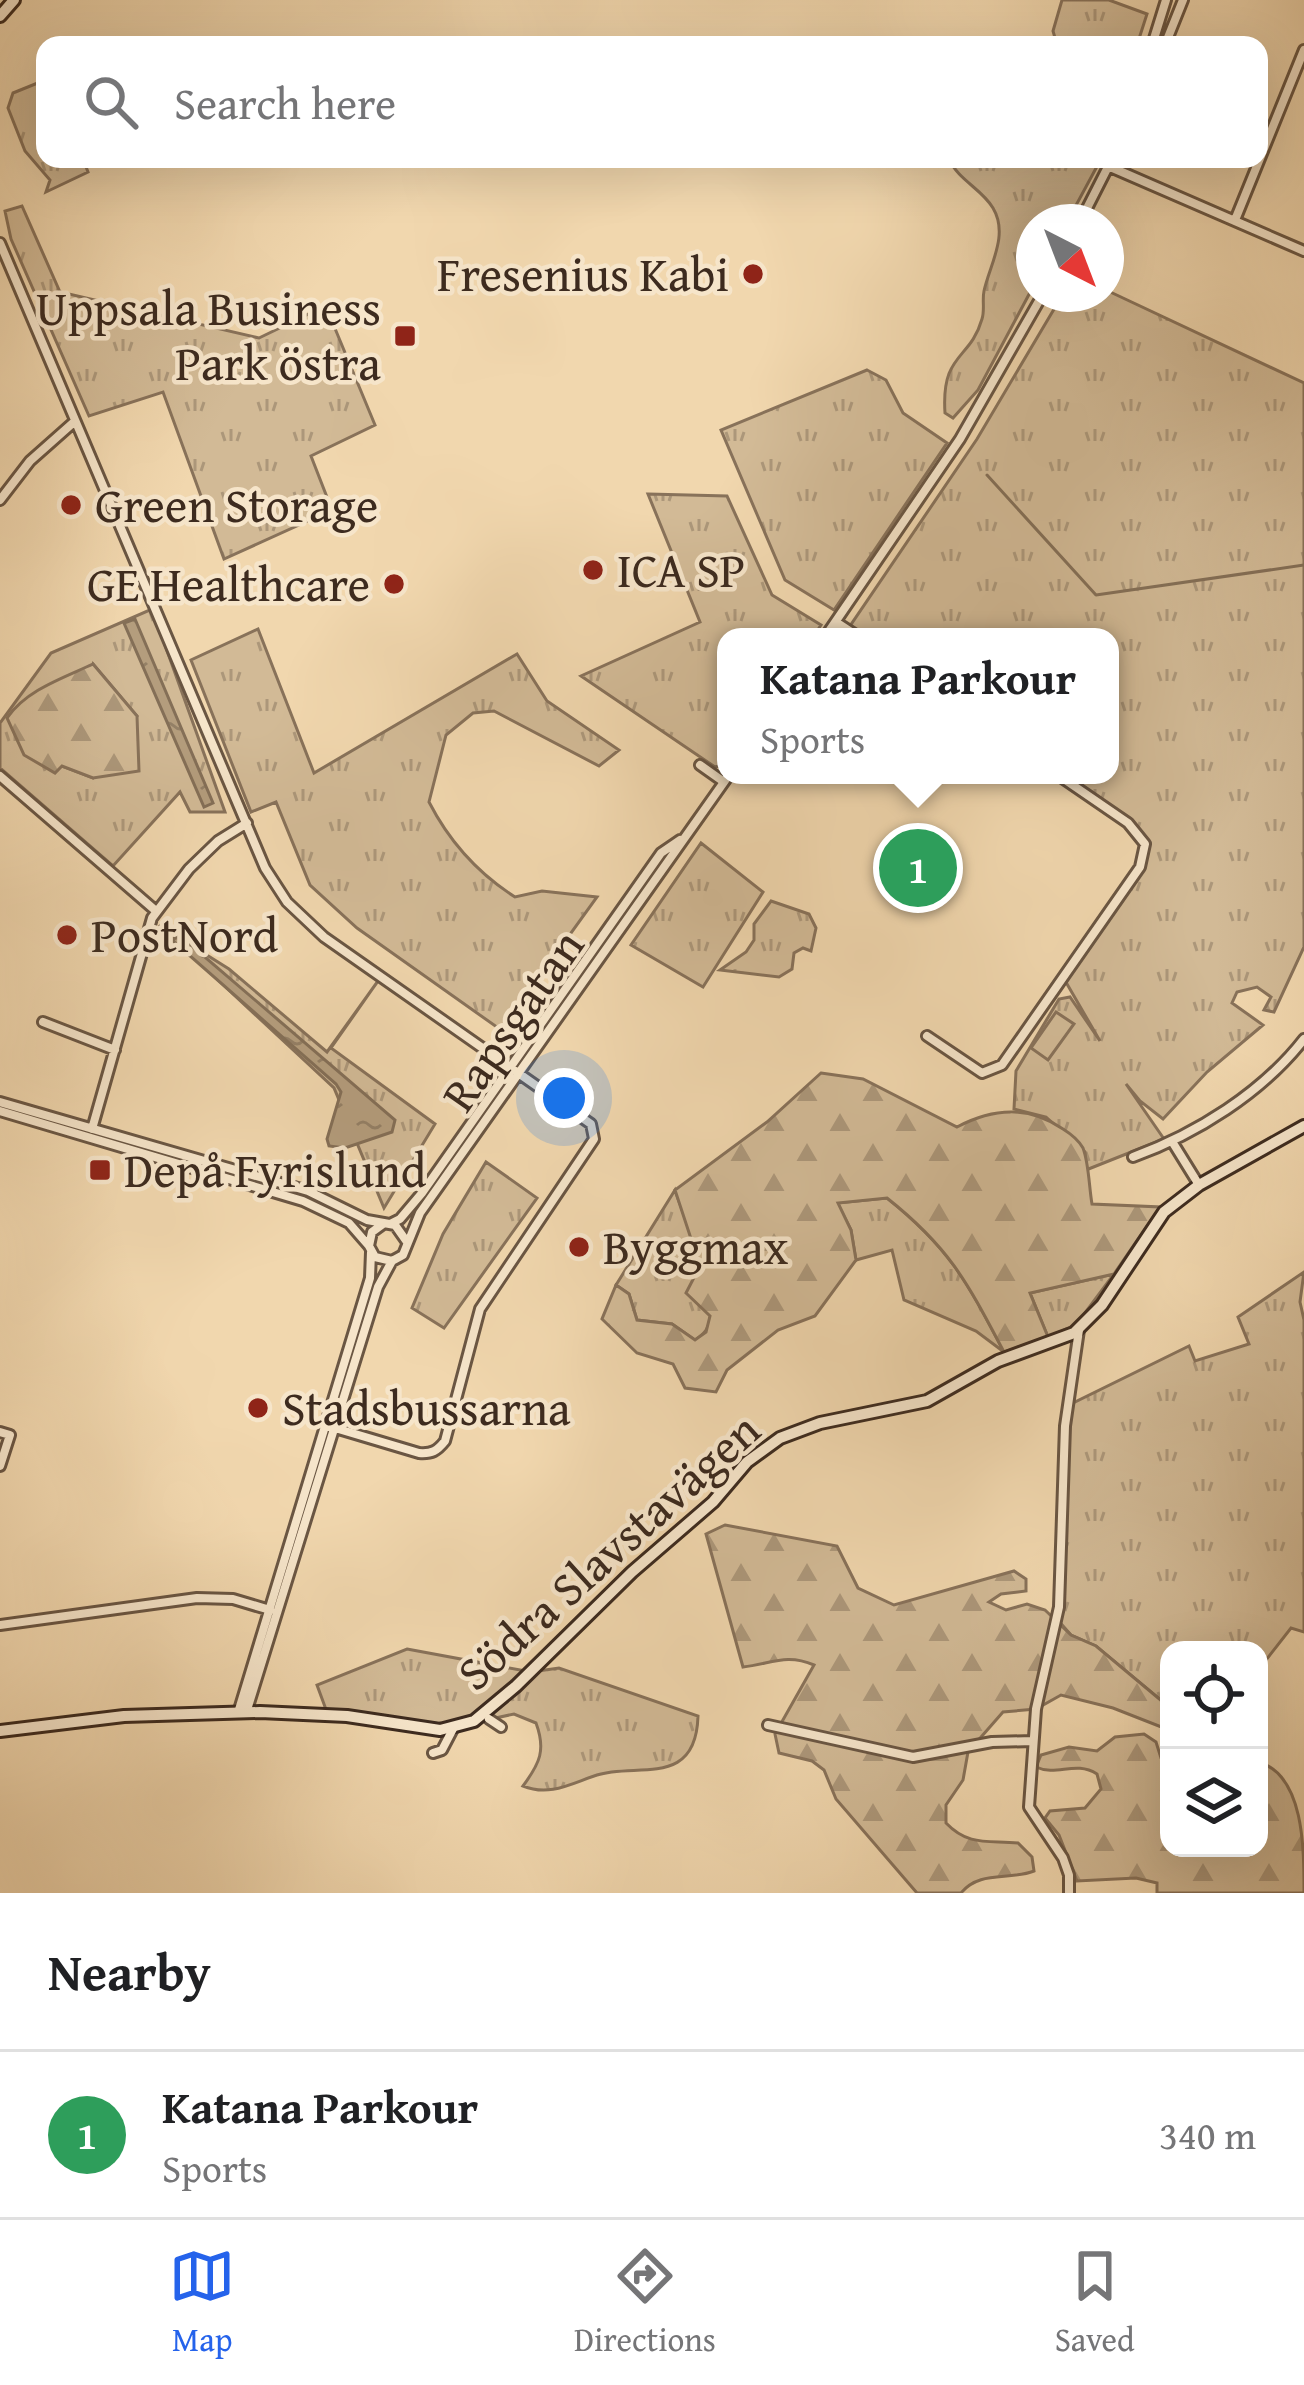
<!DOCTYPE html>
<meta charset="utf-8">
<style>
:root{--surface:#fff;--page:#f2f2f2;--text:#202124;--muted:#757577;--line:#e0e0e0;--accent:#2563eb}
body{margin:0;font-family:"Gentium Book Plus",serif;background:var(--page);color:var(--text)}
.controls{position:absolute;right:36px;bottom:36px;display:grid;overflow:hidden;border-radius:24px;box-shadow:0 12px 48px #0002}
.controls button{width:108px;height:108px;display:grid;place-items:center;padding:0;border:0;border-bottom:3px solid var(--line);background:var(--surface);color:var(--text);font:60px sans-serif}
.compass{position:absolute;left:1016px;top:204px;width:108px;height:108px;border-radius:50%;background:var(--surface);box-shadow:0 12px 48px #0002;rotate:138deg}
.you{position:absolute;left:564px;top:1098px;width:42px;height:42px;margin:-30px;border:9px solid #fff;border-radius:50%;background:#1a73e8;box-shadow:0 0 0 18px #1a73e833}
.badge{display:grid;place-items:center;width:78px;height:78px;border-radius:50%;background:var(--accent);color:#fff;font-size:39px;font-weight:700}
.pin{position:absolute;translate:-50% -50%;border:6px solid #fff;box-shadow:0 3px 12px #0006}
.popup{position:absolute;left:717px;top:628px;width:402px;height:156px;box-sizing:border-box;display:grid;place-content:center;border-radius:24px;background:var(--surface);filter:drop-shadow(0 3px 9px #0005);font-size:39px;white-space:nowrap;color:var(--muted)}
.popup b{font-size:45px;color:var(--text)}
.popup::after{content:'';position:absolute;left:50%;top:100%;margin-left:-24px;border:24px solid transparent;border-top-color:var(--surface)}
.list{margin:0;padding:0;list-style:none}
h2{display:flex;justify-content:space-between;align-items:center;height:156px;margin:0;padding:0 48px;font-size:51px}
h2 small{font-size:39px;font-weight:400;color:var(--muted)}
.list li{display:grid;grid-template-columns:78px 1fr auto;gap:36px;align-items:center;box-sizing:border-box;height:168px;padding:0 48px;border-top:3px solid var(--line)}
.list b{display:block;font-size:45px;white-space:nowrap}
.list p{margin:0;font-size:39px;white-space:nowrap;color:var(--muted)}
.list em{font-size:39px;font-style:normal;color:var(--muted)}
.icon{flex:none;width:66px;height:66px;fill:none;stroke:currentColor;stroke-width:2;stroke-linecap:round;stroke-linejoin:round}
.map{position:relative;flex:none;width:1304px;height:1893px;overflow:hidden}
.search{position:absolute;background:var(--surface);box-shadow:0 12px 48px #0002;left:36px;right:36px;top:36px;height:132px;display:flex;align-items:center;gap:30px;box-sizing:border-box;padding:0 42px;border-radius:24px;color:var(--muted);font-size:45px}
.sheet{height:324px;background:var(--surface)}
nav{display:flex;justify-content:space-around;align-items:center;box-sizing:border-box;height:168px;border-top:3px solid var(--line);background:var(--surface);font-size:33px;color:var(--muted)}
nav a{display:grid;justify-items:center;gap:6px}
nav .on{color:var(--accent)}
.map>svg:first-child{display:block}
.grass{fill:url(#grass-tufts);stroke:#88725a;stroke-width:3;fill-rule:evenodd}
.forest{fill:url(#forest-firs);stroke:#88725a;stroke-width:3}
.pitch{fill:#d2ba96;stroke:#88725a;stroke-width:3}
.water{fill:url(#water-ripples);stroke:#846f57;stroke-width:3}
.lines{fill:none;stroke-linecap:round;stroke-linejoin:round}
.stream{stroke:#846f57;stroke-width:3}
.street-casing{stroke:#6a5643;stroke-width:14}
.secondary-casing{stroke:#3d2b1f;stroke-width:16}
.street{stroke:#f6e5ca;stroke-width:8}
.secondary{stroke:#f6e5ca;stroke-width:10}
.poi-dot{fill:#8f2418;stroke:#f6e5ca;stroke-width:4.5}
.labels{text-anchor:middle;stroke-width:9;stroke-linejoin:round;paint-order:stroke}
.poi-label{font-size:48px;fill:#3d2b1f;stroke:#f6e5ca;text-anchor:start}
.street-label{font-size:48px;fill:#3d2b1f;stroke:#f6e5ca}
</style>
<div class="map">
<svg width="1304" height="1893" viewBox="0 0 1304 1893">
<defs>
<pattern id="grass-tufts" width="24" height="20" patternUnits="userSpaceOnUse" patternTransform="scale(3)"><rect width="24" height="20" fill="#d2ba96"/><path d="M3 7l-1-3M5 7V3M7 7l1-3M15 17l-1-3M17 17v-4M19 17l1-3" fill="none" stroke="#ac977a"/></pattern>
<pattern id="forest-firs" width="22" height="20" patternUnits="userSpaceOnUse" patternTransform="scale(3)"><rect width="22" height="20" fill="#d2ba96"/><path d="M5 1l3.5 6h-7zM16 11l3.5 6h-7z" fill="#ac977a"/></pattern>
<pattern id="water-ripples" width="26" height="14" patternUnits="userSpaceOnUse" patternTransform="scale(3)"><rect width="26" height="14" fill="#b49d7d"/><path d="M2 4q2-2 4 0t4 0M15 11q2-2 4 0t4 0" fill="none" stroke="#948066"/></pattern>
</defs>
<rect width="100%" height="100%" fill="#f1d7ae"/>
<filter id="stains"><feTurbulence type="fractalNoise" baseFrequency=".00167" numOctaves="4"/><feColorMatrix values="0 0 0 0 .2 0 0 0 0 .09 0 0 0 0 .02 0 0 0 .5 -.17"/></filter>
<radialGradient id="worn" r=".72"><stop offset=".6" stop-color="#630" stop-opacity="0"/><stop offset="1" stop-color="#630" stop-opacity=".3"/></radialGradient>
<path class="grass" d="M1062,0h47l38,14 -10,31h-80l-4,-14z
M45,80v79h38l5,13 -42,20 4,-12 -25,-29 -17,-43 5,-15z
M949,159h152l-34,63h-33v63l-56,105 -25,28 -8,-5c-4,-61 25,-52 37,-94 3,-9 0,-19 2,-28 6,-27 25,-56 9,-83 -11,-19 -35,-28 -44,-49z
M22,206l38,86 199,46 60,-29 10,5 46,111 -64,31 21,54 -108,49 -61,-167 -74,24 -78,-177 -6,-28z
M1106,290l198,93v564l-30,65 -10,-2 7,-13 -14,-10 -20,5 -5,11 31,22 -56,47 -44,47 -23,-18 -14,-17 38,55 -78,31 -1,-18 -39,-35 -32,-8 2,-38 43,-72 11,-2 30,44 -37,-64 77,-110 5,-22 -17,-22 -70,-48h52v-138h-251l-11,-8 129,-190 86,-145h43z
M867,370l19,10 17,33 44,30 -113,167 -49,-30 -64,-150z
M648,494l79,2 45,99 49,30 -8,12h-87v127l-11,3 -134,-91 119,-54z
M152,609l73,203h-35l-10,-20 -67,74 -113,-98v-45l51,-70zM93,664l44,52 -44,62 -31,-12z
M258,629l56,144 203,-119 30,47 72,49 -20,16 -105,-55 -21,2 -27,22 -17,67c20,39 50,72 86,95l27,-6 55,6 -96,133 -144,-102 -47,-43 -34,-83 -25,10 -60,-152z
M701,843l62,49 -60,95 -72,-42z
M771,901l38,13 7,14 -5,23 -8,-3 -9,5 -2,16 -13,8 -59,-7 26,-18 8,-12v-16z
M159,925l70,44 98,83 51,-71 -47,67 104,76 -51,84 -50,-120z
M486,1162l51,36 -93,130 -32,-20 31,-74z
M675,1190c12,36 36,89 35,126 0,12 -6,18 -15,24l-23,-16 -35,-4 -8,-26 -13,-9z
M887,1198c63,50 80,84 117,154l-28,-21 -72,-31 -12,-50 -36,10 -5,-30 -14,-27z
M1304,1272l-4,30 4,18v312l-13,-4 -32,41v-19h-90v57l-73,-61 -25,-11 -15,-17 11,-212 122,-60 6,15 54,-17 -11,-27z
M1114,1274l-38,51 -28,12 -18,-44z
M407,1649l124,23 28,-4 139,48c-2,73 -62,46 -101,59 -25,8 -47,22 -74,11 17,-23 23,-36 13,-63l-22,-9 -74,16 -112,-15 -11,-30z"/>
<path class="forest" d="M93,664l44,52 2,55 -46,7 -31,-12 -7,7 -31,-18 -17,-37c19,-28 56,-40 86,-54z
M821,1073l42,6 94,48c36,-19 71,-22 106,2 8,5 15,10 20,19 6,16 6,39 9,56l68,3 -46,67 -84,19 18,44 -44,15c-37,-70 -54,-104 -117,-154l-49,5 13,27 5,30 -41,56 -37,14 -51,40 -11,22 -31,-4 -12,-24 -36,-11 -35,-34 14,-34 13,9 8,26 35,4 23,16 11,-8 4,-16 -24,-23 14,-27 -25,-76 92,-68z
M725,1525l112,21 21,42 36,17 120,-34 12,8v12l-25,3 -12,8 17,8 21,-6 18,6 26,25 25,11 73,61v23l-56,-22 -52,-13 -25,14 -33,3 -35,40 -5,28 -17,25v18c23,24 43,17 72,20l14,14 2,14c-26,10 -54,-1 -73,22h-44l-81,-94 -12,-29 -12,-9 -33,-8 -4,-19 39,-69c-28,-12 -43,-1 -71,2l-37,-133z
M1144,1734l12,8 5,16 8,4v86h90v-86c45,14 45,85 45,131h-147v-10l-21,-5 -59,3 -18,-46 -14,-17 5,-7 35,-3 16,-19 -4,-15c-22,-14 -40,3 -61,-7l5,-12 28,-8 28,4 18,-14z"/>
<path class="pitch" d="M1056,1012l18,12 -26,36 -17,-12z"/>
<path class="water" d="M135,619l78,184 -9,4 -80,-184z
M178,934l217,186 -3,12 -47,16 -16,-2 -2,-7 14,-47 -5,-8 -163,-143z"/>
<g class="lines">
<path class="stream" d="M987,475l109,120 208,-30"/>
<defs>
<path id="street" d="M1152,45l14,-45
M1165,45l18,-45
M1108,166l196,85
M1235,220l69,-170
M1080,222l32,-63
M0,243l265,625 22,34 37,35 267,187 3,15 -114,170 -35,132c-8,10 -13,13 -26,12l-94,-28
M0,500l30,-39 44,-39
M836,622l23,15
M825,637l135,-198 83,-145
M700,765l24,17
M0,776l156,135
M43,1022l72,28
M927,1036l55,37 20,-8 138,-198 5,-23 -17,-21 -70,-48
M0,1102l308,89 59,29 28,5 12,17
M0,1111l303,90 46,22 20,23
M92,1129l60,-211 37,-49 29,-28 29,-18
M1173,1143l26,42
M1133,1157c63,-23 129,-64 171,-118
M383,1224l-11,8 -3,14 6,11 17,4
M390,1224l10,-5 22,-26 239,-340 19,-13
M0,1432l10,3 -10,31
M0,1625l197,-27 36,1 37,11
M238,1713l132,-435 1,-26
M246,1713l132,-426 14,-26 11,-6 17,-42 309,-438
M489,1719l12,8
M768,1725l145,32 79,-15 41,-1
M433,1753l9,-3 12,-23
M1069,1893v-18l-6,-17 -34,-51 7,-98 23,-102 6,-181 14,-96"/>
<path id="secondary" d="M0,16l14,-16
M0,1731l124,-15 136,-4 87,4 93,14 34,-9 42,-35 116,-114 81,-70 34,-40 33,-24 40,-15 107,-22 71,-40 76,-28 28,-28 62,-93 35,-27 105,-59"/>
</defs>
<use href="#street" class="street-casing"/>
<use href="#secondary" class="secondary-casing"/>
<use href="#street" class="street"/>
<use href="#secondary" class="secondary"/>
</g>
<g class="poi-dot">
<circle cx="753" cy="274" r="12"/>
<rect x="393" y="324" width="24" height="24" rx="6"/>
<circle cx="71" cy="505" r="12"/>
<circle cx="593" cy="570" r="12"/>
<circle cx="394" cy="584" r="12"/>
<circle cx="67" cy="935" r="12"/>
<rect x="88" y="1158" width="24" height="24" rx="6"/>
<circle cx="579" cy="1247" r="12"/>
<circle cx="258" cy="1408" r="12"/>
</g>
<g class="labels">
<g class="poi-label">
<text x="729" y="291" text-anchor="end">Fresenius Kabi</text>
<text x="381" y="325" text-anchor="end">Uppsala Business<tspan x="381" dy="55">Park östra</tspan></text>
<text x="95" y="522">Green Storage</text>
<text x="617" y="587">ICA SP</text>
<text x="370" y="601" text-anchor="end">GE Healthcare</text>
<text x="91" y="952">PostNord</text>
<text x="124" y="1187">Depå Fyrislund</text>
<text x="603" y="1264">Byggmax</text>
<text x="282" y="1425">Stadsbussarna</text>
</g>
<g class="street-label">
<text transform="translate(512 1020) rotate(-55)" y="17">Rapsgatan</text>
<text transform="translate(608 1551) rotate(-42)" y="17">Södra Slavstavägen</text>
</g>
</g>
<rect width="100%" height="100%" filter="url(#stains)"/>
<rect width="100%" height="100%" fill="url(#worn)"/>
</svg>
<div class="controls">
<button><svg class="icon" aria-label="locate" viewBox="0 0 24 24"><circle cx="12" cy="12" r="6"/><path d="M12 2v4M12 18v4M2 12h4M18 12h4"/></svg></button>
<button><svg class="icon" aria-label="layers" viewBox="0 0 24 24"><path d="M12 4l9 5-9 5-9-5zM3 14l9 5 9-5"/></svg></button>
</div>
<svg class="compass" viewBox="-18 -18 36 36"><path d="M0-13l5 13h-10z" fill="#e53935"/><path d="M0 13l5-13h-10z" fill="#757577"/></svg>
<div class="you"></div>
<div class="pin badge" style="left:918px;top:868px;background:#2e9e5b">1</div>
<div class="popup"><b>Katana Parkour</b>Sports</div>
<div class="search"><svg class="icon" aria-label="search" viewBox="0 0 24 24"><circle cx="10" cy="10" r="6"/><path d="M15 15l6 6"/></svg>Search here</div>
</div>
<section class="sheet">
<h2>Nearby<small></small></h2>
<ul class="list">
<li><span class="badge" style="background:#2e9e5b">1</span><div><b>Katana Parkour</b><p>Sports</p></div><em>340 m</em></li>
</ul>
</section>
<nav>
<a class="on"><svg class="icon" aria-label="map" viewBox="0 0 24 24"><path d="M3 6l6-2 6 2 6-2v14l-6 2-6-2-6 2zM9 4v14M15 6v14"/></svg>Map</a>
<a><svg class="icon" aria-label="directions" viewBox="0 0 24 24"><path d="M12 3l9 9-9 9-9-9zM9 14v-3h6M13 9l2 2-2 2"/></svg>Directions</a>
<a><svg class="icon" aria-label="saved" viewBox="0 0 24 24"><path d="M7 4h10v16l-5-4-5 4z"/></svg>Saved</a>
</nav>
